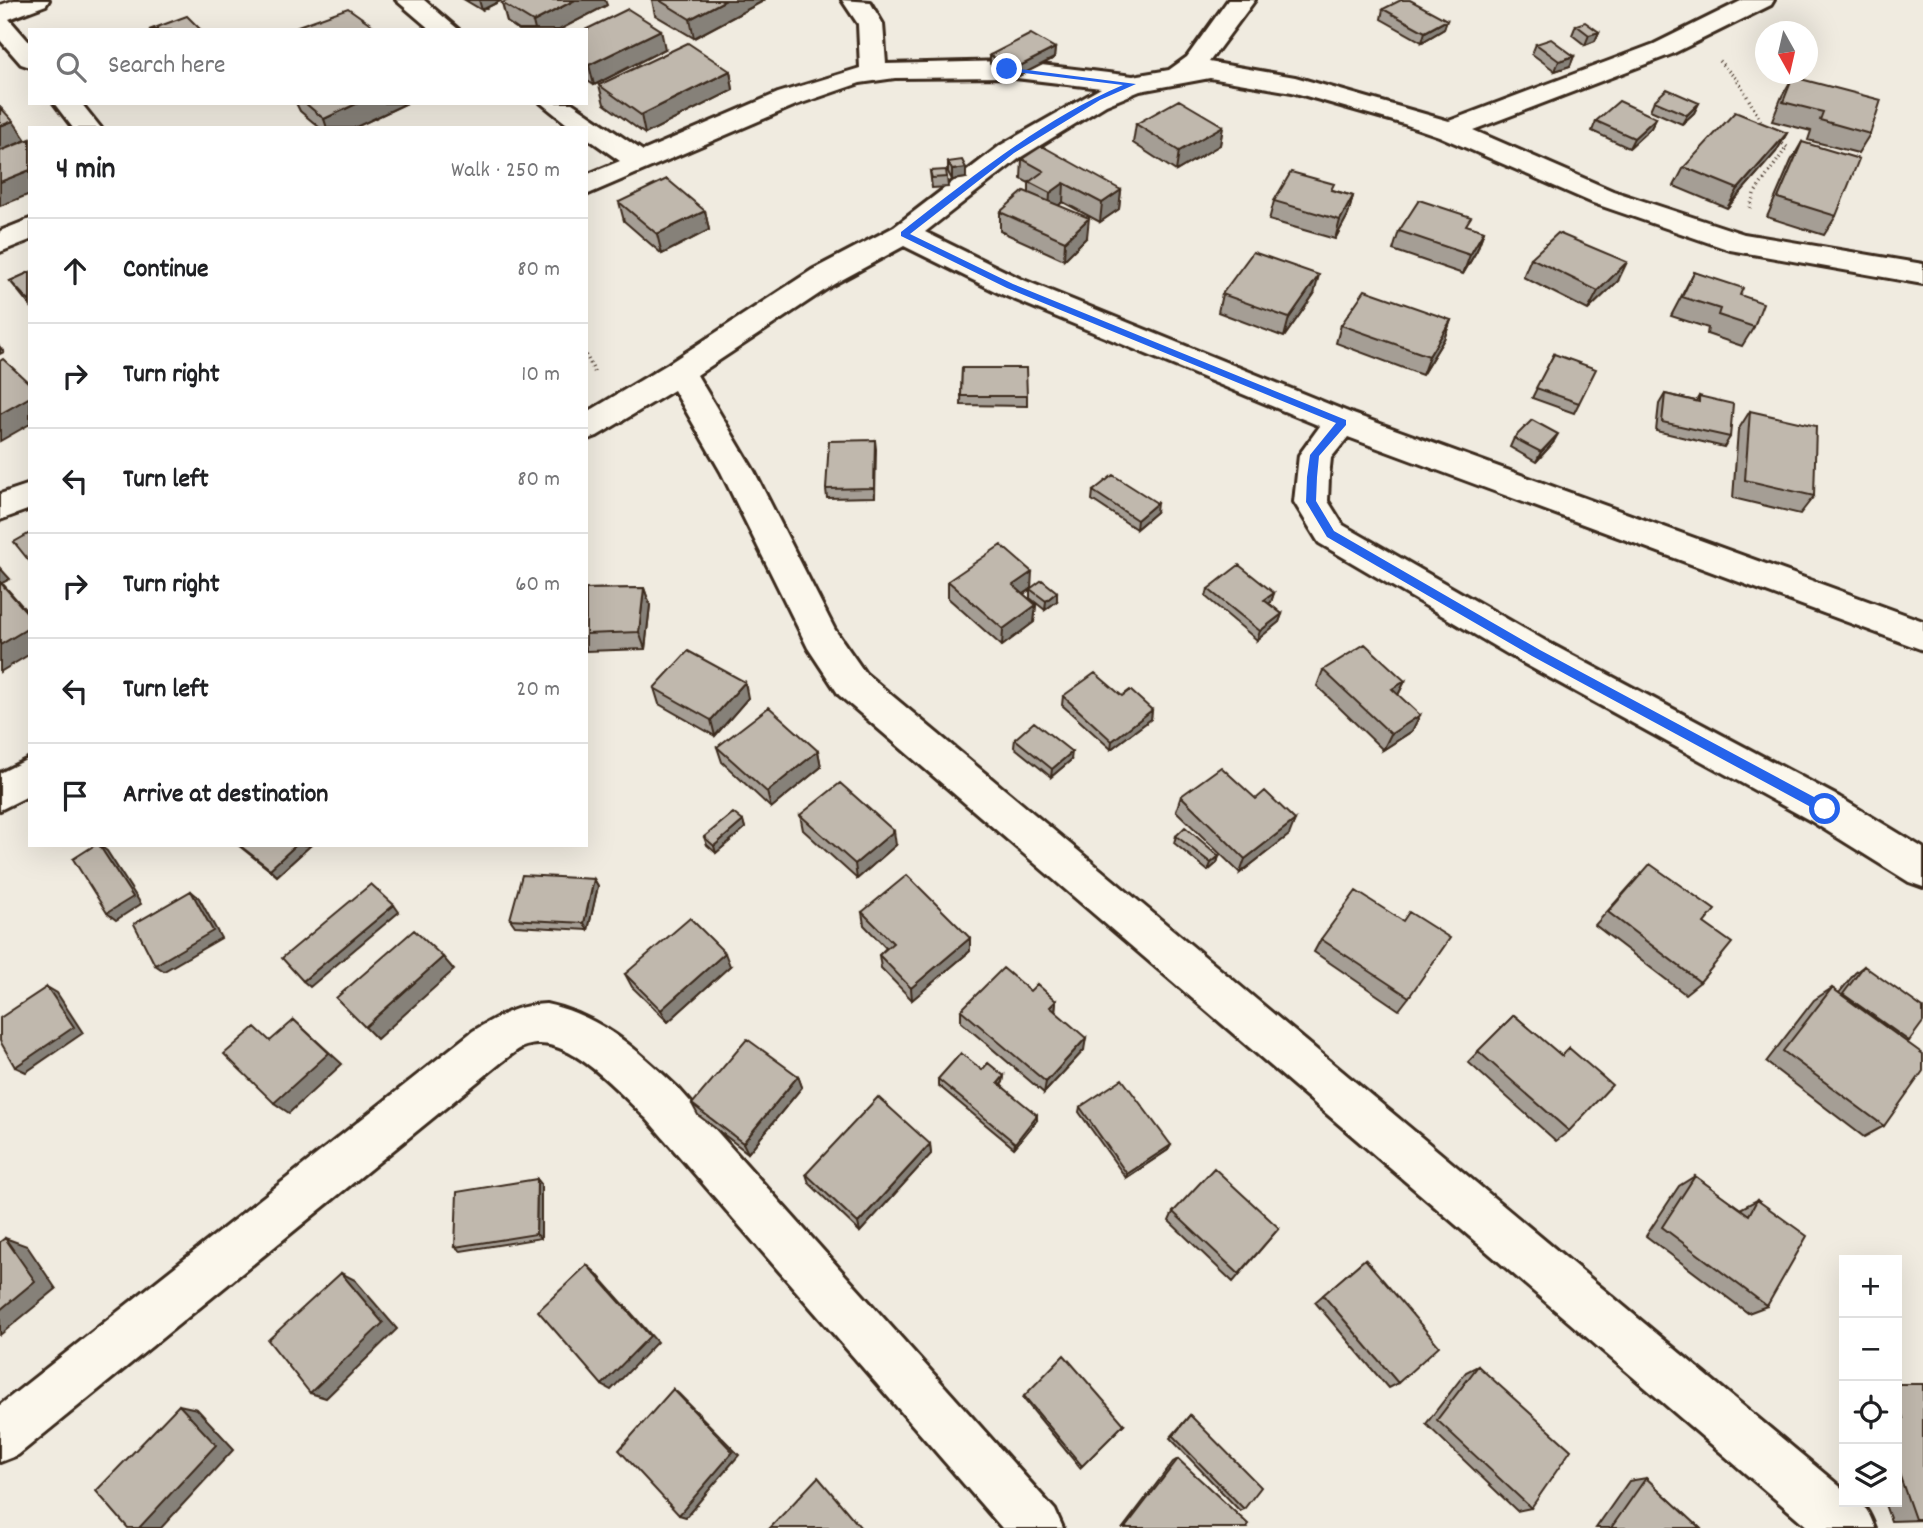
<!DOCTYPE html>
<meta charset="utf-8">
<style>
:root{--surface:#fff;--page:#f6f6f6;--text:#202124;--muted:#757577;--line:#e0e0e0}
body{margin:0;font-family:Dekko,sans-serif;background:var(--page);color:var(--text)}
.controls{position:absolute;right:21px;bottom:21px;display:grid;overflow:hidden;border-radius:0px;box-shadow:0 7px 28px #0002}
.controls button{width:63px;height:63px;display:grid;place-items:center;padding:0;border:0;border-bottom:2px solid var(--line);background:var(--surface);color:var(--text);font:35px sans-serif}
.compass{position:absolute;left:1755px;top:21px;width:63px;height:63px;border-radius:50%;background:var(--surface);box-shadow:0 7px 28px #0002;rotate:172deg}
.stop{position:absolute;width:21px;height:21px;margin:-16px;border:5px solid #2563eb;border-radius:50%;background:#fff}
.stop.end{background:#2563eb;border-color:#fff;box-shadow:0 2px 7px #0008}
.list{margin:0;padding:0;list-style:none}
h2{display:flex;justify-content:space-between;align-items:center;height:91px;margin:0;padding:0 28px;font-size:30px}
h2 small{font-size:23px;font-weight:400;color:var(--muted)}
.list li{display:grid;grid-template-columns:46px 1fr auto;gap:21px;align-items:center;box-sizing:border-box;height:105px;padding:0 28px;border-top:2px solid var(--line)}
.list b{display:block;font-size:26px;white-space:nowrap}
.list em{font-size:23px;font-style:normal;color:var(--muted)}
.icon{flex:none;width:38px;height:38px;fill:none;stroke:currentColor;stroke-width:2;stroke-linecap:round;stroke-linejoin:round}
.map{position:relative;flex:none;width:1923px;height:1528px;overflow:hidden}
.search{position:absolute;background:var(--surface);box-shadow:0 7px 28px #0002;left:28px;top:28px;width:560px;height:77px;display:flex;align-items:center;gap:18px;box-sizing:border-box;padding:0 24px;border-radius:0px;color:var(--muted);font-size:26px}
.panel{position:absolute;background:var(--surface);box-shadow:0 7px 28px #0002;left:28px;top:126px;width:560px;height:721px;border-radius:0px}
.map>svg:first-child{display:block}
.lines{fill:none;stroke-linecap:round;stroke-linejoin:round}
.minor-casing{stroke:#3b2a1e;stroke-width:6}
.path{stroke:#3b2a1e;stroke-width:3.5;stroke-dasharray:1 3.5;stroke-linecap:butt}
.minor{fill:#fbf7ec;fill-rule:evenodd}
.wall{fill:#a59e95;stroke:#3b2a1e;stroke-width:2}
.shaded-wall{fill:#868179;stroke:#3b2a1e;stroke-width:2}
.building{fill:#c0b8ad;stroke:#3b2a1e;stroke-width:2}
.route{fill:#2563eb}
</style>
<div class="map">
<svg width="1923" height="1528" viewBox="0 0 1923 1528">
<rect width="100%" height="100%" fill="#f0ebe0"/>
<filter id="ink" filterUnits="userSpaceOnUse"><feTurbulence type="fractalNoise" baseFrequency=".0143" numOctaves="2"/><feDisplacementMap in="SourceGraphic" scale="14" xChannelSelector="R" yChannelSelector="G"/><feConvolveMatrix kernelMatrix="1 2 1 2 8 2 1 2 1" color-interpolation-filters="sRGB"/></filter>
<g filter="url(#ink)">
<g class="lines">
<defs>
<path id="minor" d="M14,0h35l-3,5 -37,14 21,24v24l-9,-3 -21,-24v-35z
M396,0h28l35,30h-28z
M842,0l28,2 13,22 3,40 121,-3 126,15 36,-6 18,-13 41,-57h27l-46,62 86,15 154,44 205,-77 89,-44h31l-3,5 -99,49 -199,76 140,61 131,43 179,30v20l-193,-34 -137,-47 -154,-67 -35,-12 -112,-32 -82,-14 -70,13 -34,14 -85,52 -96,75 96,47 332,135 570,207v29l-575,-213 -17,21 -2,19 -1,24 15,24 206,118 290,154 84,51v39l-14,-5 -98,-61 -288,-158 -204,-120 -25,-41 5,-47 21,-29 -321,-133 -95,-47 -70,38 -137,91 57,96 81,159 30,43 979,817v12c22,0 23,7 31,26h-66l-970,-833 -31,-47 -87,-176 -47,-82 -77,46 -11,4v-27l82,-49 144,-94 82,-43 107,-82 100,-57 -94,-11 -112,1 -35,5 -64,22 -210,90v-20l34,-14 -34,-24v-9h-14l-31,-25h31l71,48 135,-58 82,-25 -2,-44z
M54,103h27l20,25h-28z
M30,219v21l-30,12v-21z
M30,484v25l-30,11v-26z
M30,758v37l-30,15v-37z
M546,1004c56,12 92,47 133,85l376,421 8,18h-61l-355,-409c-27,-25 -78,-87 -121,-73 -8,2 -16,10 -23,15l-485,394 -18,7v-57l473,-374c25,-15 44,-26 73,-27z"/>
</defs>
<use href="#minor" class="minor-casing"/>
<path class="path" d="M1719,61l20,21 24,43
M1750,208l4,-14 33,-47 -8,-6
M586,355l10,20"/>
<use href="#minor" class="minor"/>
</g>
<path class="wall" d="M465,0h37l-20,10z
M652,0h113l-71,38 -39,-23z
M502,3l105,2 -48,25h-40l-12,-8z
M1383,9l64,11 -3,9 -22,13 -41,-23z
M1576,25l23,7 -4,9 -10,4 -13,-10z
M586,30l79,19 -71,36 -8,-5z
M1536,44l38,12 -4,10 -15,5 -23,-17z
M1055,48l-1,10 -41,21 -23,-15v-9z
M730,71l3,19 -88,44 -41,-30 -5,-19z
M1793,77l77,57 -12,19 -50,-13 3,-9 -39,-10 10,-25z
M1654,101l45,2 -5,10 -12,11 -32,-14z
M296,103h111l-53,25h-34l-20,-17z
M1656,118l-5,10 -22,20 -37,-17 4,-10z
M1136,124l87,2 -3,19 -44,26 -43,-28z
M1787,133l-11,19 -49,56 -53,-22 10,-19z
M1802,142l34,74 -12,19 -57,-18 24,-56z
M1022,159l99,31 -2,19 -19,13 -37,-20 -5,3 29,32 -23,23 -64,-29v-19l29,-19v-10l-8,-4z
M948,162l18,16 -14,2 -4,-8z
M930,171l17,6 1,10 -16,1z
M1333,190l20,6 -5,19 -13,24 -66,-19 5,-19z
M619,202l86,9 4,19 -47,24 -38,-33z
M1468,226l16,5 -7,19 -14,24 -70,-24 6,-19z
M1531,258l87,23 -30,29 -65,-33z
M30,272v34l-20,-25z
M1694,272l46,23 14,32 -12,19 -35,-12 1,-6 -37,-12z
M1222,294h92l-30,43 -66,-25z
M1451,320l-7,19 -22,36 -86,-32 5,-18z
M1554,354l25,49 -5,10 -42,-15z
M962,368l65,28v10l-66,-1z
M1665,394l31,7 3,-5 31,41 -6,10 -68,-16 3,-27z
M1750,411l64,85 -14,18 -67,-16 5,-68z
M1514,438l39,5 -17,19 -26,-15z
M875,440v57l-48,1 -1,-9z
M1093,491l63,21 -20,17 -44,-29z
M948,581l83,8 26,12 -12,9 -15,-12v-9l-7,5 13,11 -2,17 -32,24 -54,-48z
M644,588l6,17 -5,44 -59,2v-62z
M1208,589l66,4 -3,9 -2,1 13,11 -3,8 -22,18 -51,-43z
M1323,670l82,11 -7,14 14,36 -29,19 -66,-64z
M654,688l94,10 -33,38 -56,-32z
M1063,696h59l30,14 -1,9 -40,30 -49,-44z
M1015,739l56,21 -20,17 -37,-30z
M717,747l101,4 3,16 -50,41 -49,-46z
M1181,796l75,3 33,36 -49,38 -64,-62z
M800,815l96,30 -39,34 -54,-49z
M743,821l2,7 -29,25 -9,-8 -3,-8z
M1176,836l43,20 -2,7 -9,8 -34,-28z
M238,845h73l-34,31z
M1637,878l67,45 -4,59 -15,12 -90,-69z
M594,879l4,7 -10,44 -73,-4 -5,-7z
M862,912l108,26v13l-58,49 -31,-32 -2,-13 7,-7 -22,-23z
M1403,921l6,76 -10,13 -85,-58 7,-13z
M730,966l-62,56 -36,-35 -7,-13z
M1864,966l45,75 -2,1 -23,84 -20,11 -98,-75 48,-62 18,-12 7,5 16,-20z
M1030,991l26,10 -1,10 29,39 -40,43 -83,-71v-12z
M1514,1015l47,41 8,-8v83l-13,10 -88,-79z
M982,1070l22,6 -1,6 -2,3 36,35 -23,28 -76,-63v-6z
M798,1076l4,11 -54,66 -50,-38 -6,-11z
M1080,1107l91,38 -3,5 -42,28 -47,-66z
M930,1144l1,10 -71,78 -51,-49 -3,-9z
M1695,1176l45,33 17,-9 10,106 -19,7 -102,-77 33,-50z
M537,1179l4,5v54l-80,13 -6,-4z
M1173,1212l106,16 -46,54 -64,-61z
M1365,1259l33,124 -10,5 -73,-86z
M1478,1366l53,142 -14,3 -91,-87 40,-52z
M1897,1384h26v136l-32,1 -7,-19h13z
M1024,1396l100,28 -44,44 -57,-70z
M1190,1415l54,94 -4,2 -70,-73z
M1178,1459l69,69h-124l50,-66z
M1646,1478l54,50h-104l33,-47z"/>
<path class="shaded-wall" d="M479,0h23l-20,10z
M575,0h30l2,5 -48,25h-24l-2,-8z
M726,0h39l-71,38 -4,-19z
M1447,20l-3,9 -22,13 3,-10z
M661,30l4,19 -71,36 -5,-20z
M1599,32l-4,9 -10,4 4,-10z
M1055,48l-1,10 -41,21 1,-10z
M1574,56l-4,10 -15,5 4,-10z
M730,71l3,19 -88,44 -4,-19z
M358,103h49l-53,25h-27l-3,-9z
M1699,103l-5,10 -12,11 5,-9z
M1656,118l-5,10 -22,20 5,-10z
M13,121l13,19 -26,11v-25z
M1223,126l-3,19 -44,26 3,-20z
M1787,133l-11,19 -49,56 11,-19z
M966,168v10l-14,2v-10z
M30,170v24l-30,12v-24z
M1064,183l-1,19 -14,10 1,-19z
M1121,190l-2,19 -19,13 2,-19z
M1353,196l-5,19 -13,24 5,-19z
M705,211l4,19 -47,24 -5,-20z
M1089,218l-2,19 -23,23 1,-19z
M1484,231l-7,19 -14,24 7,-19z
M1627,262l-9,19 -30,29 10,-19z
M1319,275l-5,19 -30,43 5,-19z
M1451,320l-7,19 -22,36 7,-19z
M0,347l4,5 -4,2z
M30,397v27l-30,17v-27z
M1558,434l-5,9 -17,19 5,-10z
M875,440l1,9 -1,48 -1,-9z
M1157,503l-1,9 -20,17 1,-9z
M0,568l10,11 -8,4 28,32v1l-30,-34z
M1032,572l-1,17 -19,13 1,-17z
M644,588l6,17 -5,44 -6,-17z
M1057,592v9l-12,9 1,-9z
M1274,593l-3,9 -9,7 2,-9z
M1036,605l-2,17 -32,24 1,-17z
M1282,614l-3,8 -22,18 3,-9z
M30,627v27l-30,18v-27z
M1405,681l-8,16 -5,-8z
M745,682l3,16 -33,38 -4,-16z
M1152,710l-1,9 -40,30 1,-8z
M1420,715l-8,16 -29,19 8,-16z
M818,751l3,16 -50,41 -4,-16z
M1072,752l-1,8 -20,17 1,-8z
M1295,820l-6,15 -49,38 5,-14z
M743,821l2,7 -29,25 -2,-7z
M894,831l2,14 -39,34 -2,-15z
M99,845l8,6 34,53 -25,16 -9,-7z
M296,845h15l-34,31 -7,-7z
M1219,856l-2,7 -9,8 3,-8z
M594,879l4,7 -10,44 -4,-7z
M191,891l8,7 22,40 -57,33 -9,-6z
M394,905l5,7 -89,75 -7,-6z
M970,938v13l-58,49 -1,-12z
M725,953l5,13 -62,56 -7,-12z
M443,957l11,13 -77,69 -12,-12z
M47,987l10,6 26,40 -57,39 -11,-5z
M1056,1001l-1,12 -5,-6z
M294,1020l48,44 -53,49 -15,-10z
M1086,1038l-2,12 -40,43 2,-11z
M798,1076l4,11 -54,66 -5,-10z
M1004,1076l-1,6 -5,7v-6z
M1037,1115v5l-23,28 1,-5z
M930,1144l1,10 -71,78 -2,-9z
M1171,1145l-3,5 -42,28 1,-4z
M537,1179l4,5v54l-5,-4z
M5,1238l22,8 29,43 -56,46v-25z
M587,1265l8,7 62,70 -46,48 -9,-5z
M341,1273l14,7 42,49 -71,69 -16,-5z
M673,1389l6,5 60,61 -53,62 -7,-2z
M179,1405l18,4 37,40 -73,79h-22z"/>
<path class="building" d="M508,0h67l-42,22 -31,-19z
M659,0h67l-36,19z
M1401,0h9l37,20 -22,12 -42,-23z
M348,8l31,22h-80l2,-1 -3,-3z
M628,9l33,21 -72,35 -3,-2v-33h-1z
M187,16l14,14h-52z
M1585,22l14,10 -10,3 -13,-10z
M1031,34l24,14 -41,21 -24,-14z
M1551,39l23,17 -15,5 -23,-17z
M688,43l42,28 -89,44 -42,-30z
M1793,77l88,23 -11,34 -50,-14 3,-8 -40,-10z
M1667,89l32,14 -12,12 -33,-14z
M1179,100l44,26 -44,25 -43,-27z
M1619,101l37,17 -22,20 -38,-17z
M305,103h53l-34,16z
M0,107l13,14 -13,5z
M1735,112l52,21 -49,56 -54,-22z
M30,139v31l-30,12v-31z
M1802,142l57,17 -23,57 -58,-18z
M1042,146l79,44 -19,13 -38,-20 -14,10 -21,-11 15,-11 -22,-12z
M962,160l4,8 -14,2 -4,-8z
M946,170l1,7 -15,1 -2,-7z
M1291,172l43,12 -3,6 22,6 -13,24 -66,-19z
M667,179l38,32 -48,23 -38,-32z
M1024,191l65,27 -24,23 -65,-29z
M1419,200l52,17 -5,8 18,6 -14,24 -71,-24z
M1558,233l69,29 -29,29 -67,-33z
M1253,252l66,23 -30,43 -67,-24z
M30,272v30l-20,-21z
M1694,272l49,16 -3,7 23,8 -9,24 -36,-12 2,-6 -38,-12z
M1365,290l86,30 -22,36 -88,-31z
M1554,354l42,15 -17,34 -43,-15z
M3,359l27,25v13l-30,17v-53z
M962,368h64l1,28h-66z
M1665,394l34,8v-6l34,8 -3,33 -68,-15z
M1750,411l66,15 -2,70 -69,-16z
M1532,420l26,14 -17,18 -27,-14z
M875,440l-1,48 -48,1 3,-48z
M1113,475l44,28 -20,17 -44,-29z
M30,533v29l-16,-20z
M1001,545l31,27 -19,13 23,20 -33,24 -55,-48z
M1239,565l35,28 -10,7 18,14 -22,17 -52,-42z
M1042,580l15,12 -11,9 -16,-12z
M0,582l30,34v11l-30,18z
M644,588l-5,44 -53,2v-45z
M1365,644l40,37 -13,8 28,26 -29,19 -68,-64z
M688,651l57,31 -34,38 -57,-32z
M1095,673l27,23 8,-6 22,20 -40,31 -49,-45z
M769,707l49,44 -51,41 -50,-45z
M1034,722l38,30 -20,17 -37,-30z
M1221,767l35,32 9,-8 30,29 -50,39 -64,-63z
M840,783l54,48 -39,33 -55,-49z
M733,813l10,8 -29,25 -10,-9z
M1185,827l34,29 -8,7 -35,-27z
M95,845h4l34,52 -26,16 -34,-54z
M239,845h57l-26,24z
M1650,864l65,46 -11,13 28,20 -32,39 -92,-70z
M522,875l72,4 -10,44 -74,-4z
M907,875l63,63 -59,50 -32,-33 14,-12 -31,-31z
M371,884l23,21 -91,76 -21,-23z
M191,891l22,40 -58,34 -21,-41z
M1356,891l47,30 6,-9 41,26 -41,59 -88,-58z
M690,918l35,35 -64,57 -36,-36z
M414,930l29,27 -78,70 -29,-29z
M1864,966l59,42v14l-14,19 -66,-47z
M1003,968l27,23 7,-7 19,17 -6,6 36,31 -40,44 -85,-72z
M47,987l27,40 -59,40 -15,-26v-23z
M1832,988l91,66v17l-39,55 -101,-75z
M1514,1015l48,41 7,-8 43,37 -43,46 -91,-80z
M294,1020l35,33 -55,50 -50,-49 31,-27 15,14z
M747,1039l51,37 -55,67 -51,-39z
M961,1053l21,17 6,-7 16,13 -6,7 39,32 -22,28 -77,-64z
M1122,1079l49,66 -44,29 -47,-67z
M878,1097l52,47 -72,79 -52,-49z
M1214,1168l65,60 -40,46 -66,-62z
M1695,1176l54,39 8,-15 50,36 -40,70 -105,-79z
M537,1179l-1,55 -81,13 2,-55z
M5,1238l30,43 -35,29v-68z
M1365,1259l74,87 -41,37 -75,-88z
M587,1265l63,71 -48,49 -64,-74z
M341,1273l42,50 -73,70 -42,-53z
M1064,1355l60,69 -42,42 -58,-70z
M1478,1366l93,84 -40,58 -94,-88z
M1897,1384h26v135h-8l-18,-51v-50h6l-6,-19z
M673,1389l60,63 -54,63 -60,-65z
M179,1405l37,40 -77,83h-11l-32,-37z
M1190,1415l71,72 -17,22 -71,-73z
M1178,1459l71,66 -2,3h-122z
M818,1477l43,51h-91z
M1646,1478l54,50h-89z"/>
</g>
<path class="route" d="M1004,67l132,17 -36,16 -86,53 -104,81 103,50 333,136v5l-27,31 -2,21 -1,24 18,30 206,119 289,155v7h-9l-288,-156 -205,-119 -21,-35 1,-25 3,-22 26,-32 -329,-135 -106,-52v-4c70,-54 140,-112 222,-147l-116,-14z"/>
</svg>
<div class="controls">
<button>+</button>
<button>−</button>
<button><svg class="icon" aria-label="locate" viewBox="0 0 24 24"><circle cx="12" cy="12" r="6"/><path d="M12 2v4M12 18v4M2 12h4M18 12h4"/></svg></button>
<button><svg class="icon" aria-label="layers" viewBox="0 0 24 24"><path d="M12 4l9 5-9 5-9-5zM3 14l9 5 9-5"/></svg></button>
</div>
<svg class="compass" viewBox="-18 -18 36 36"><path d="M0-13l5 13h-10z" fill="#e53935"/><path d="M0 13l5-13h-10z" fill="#757577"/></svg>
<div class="stop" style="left:1825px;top:809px"></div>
<div class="stop end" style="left:1007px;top:69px"></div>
<div class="search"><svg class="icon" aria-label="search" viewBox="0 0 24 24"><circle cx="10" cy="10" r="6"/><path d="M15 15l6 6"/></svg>Search here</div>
<section class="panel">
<h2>4 min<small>Walk · 250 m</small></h2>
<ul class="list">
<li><svg class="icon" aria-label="ahead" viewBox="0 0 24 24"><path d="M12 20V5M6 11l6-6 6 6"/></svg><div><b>Continue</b></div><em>80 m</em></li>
<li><svg class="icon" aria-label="right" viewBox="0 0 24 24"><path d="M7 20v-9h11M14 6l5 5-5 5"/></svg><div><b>Turn right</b></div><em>10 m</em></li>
<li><svg class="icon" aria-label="left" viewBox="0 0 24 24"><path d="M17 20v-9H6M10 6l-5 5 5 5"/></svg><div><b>Turn left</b></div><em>80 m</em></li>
<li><svg class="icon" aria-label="right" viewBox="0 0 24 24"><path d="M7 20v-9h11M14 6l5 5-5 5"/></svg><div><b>Turn right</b></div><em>60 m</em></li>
<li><svg class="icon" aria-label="left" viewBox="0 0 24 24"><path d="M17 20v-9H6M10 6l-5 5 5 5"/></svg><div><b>Turn left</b></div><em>20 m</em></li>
<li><svg class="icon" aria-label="arrive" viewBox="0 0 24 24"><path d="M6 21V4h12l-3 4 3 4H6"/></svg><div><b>Arrive at destination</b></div></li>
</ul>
</section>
</div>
